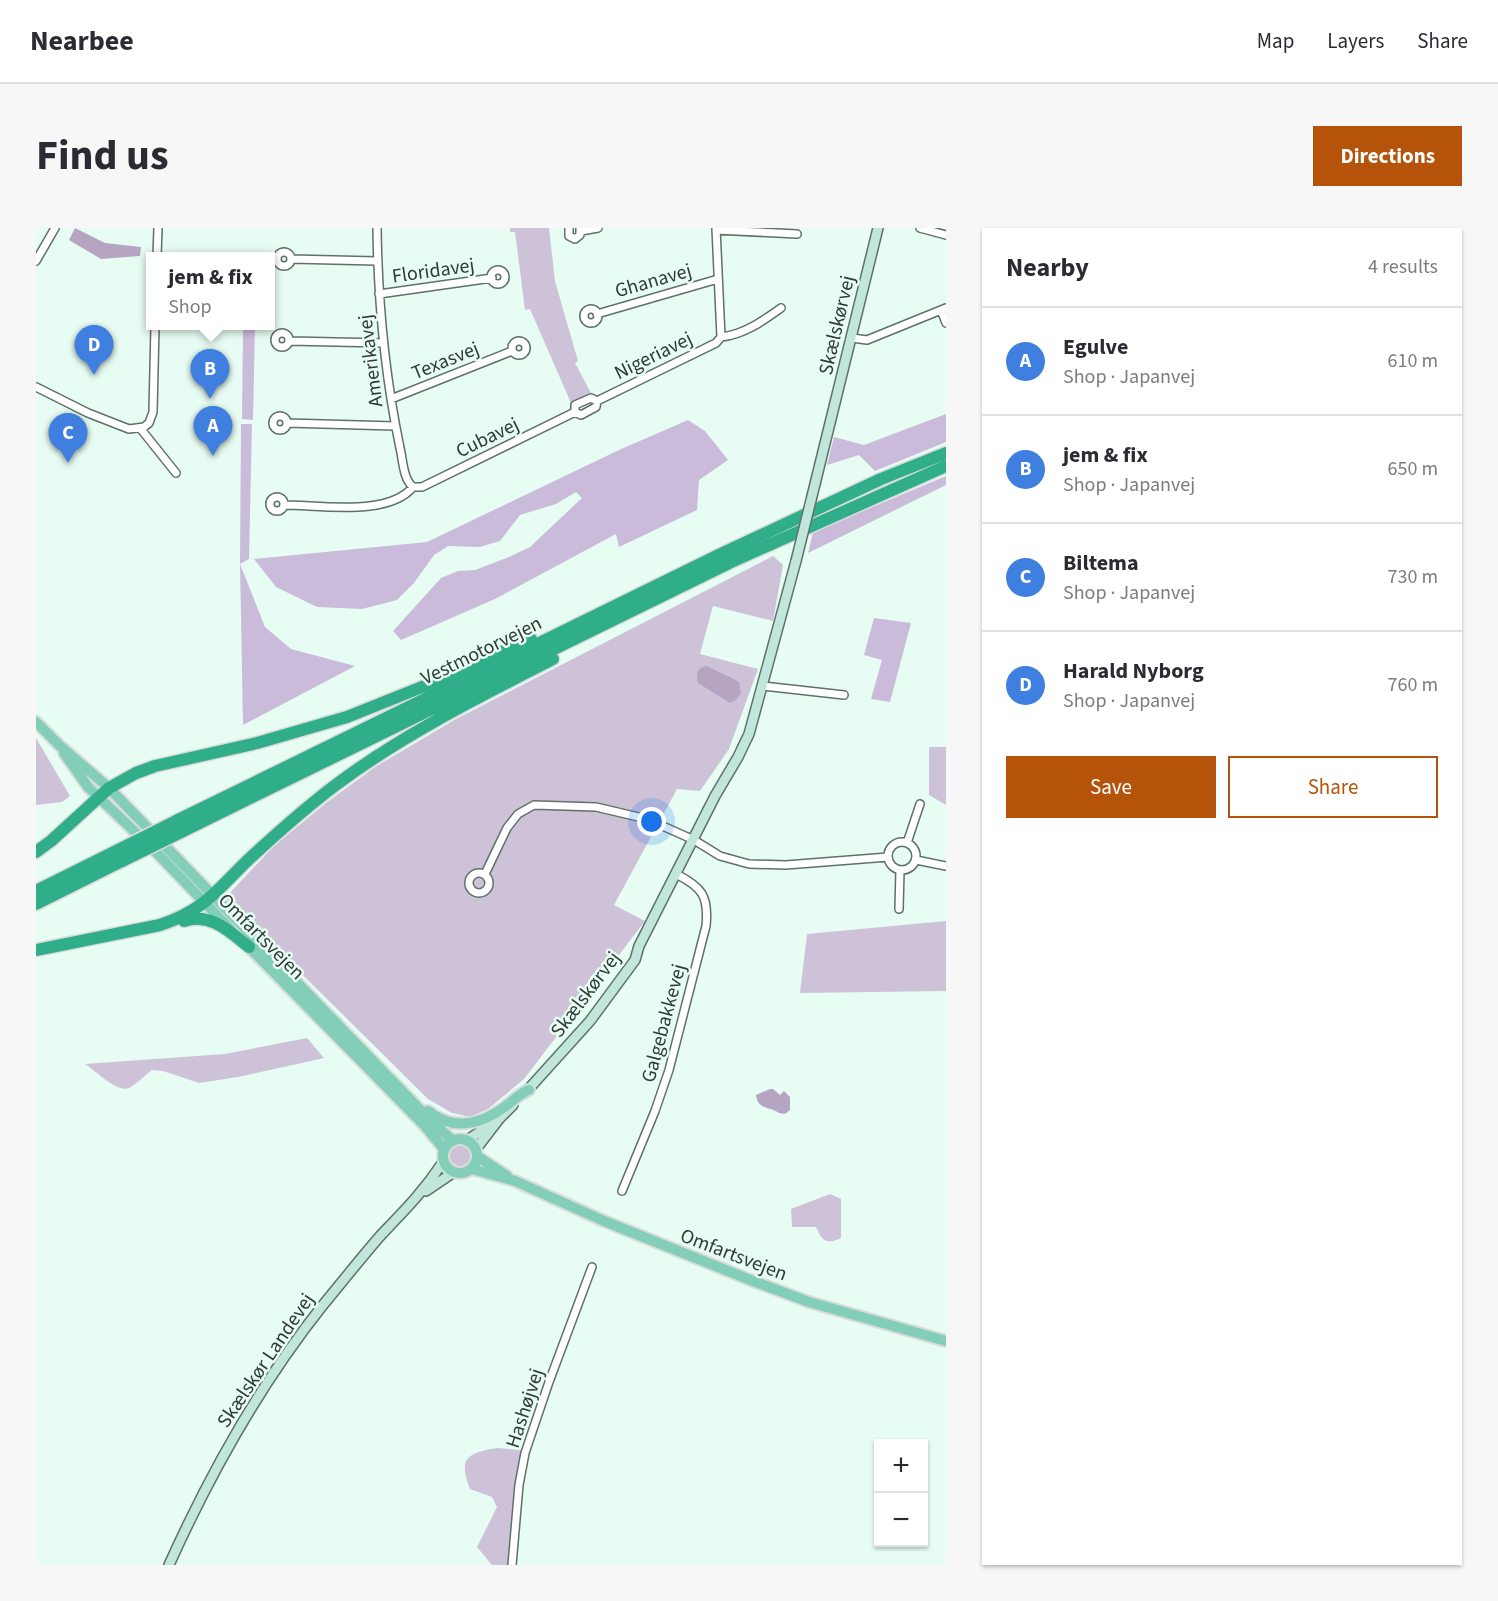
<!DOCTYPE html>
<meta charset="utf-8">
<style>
:root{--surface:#fff;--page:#f7f7f7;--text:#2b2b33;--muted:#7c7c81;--line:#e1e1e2;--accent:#b45309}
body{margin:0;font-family:"Source Sans 3",sans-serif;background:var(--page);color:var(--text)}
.controls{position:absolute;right:18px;bottom:18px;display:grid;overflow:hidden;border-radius:0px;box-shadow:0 2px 4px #0004}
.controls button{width:54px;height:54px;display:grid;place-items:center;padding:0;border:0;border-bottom:2px solid var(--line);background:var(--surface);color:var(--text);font:30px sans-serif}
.you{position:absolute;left:616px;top:594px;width:21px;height:21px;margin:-15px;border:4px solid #fff;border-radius:50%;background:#1a73e8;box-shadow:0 0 0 9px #1a73e833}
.badge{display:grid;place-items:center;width:39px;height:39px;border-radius:50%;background:var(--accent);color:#fff;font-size:20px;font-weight:700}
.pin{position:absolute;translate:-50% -50px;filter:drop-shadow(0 2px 3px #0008)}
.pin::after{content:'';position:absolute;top:32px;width:21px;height:18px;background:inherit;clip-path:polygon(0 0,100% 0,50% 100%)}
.popup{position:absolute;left:110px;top:24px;width:129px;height:78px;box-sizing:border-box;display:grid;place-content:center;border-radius:0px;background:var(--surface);filter:drop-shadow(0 2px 4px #0005);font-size:20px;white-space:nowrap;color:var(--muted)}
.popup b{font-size:22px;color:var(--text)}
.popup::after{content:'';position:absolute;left:50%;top:100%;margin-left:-12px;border:12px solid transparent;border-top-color:var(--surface)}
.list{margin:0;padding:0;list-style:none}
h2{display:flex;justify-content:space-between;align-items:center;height:78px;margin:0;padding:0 24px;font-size:26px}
h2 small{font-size:20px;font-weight:400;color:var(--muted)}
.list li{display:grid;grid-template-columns:39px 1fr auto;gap:18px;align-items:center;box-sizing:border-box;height:108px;padding:0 24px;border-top:2px solid var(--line)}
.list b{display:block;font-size:22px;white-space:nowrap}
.list p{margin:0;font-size:20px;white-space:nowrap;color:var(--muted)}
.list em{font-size:20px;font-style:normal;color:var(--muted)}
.actions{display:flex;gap:12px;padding:18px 24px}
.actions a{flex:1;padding:14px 0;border:2px solid var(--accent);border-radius:0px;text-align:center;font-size:21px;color:var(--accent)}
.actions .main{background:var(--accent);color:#fff}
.map{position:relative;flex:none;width:910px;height:1337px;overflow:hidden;border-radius:0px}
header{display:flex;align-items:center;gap:36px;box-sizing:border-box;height:84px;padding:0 30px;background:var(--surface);border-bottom:2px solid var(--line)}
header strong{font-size:28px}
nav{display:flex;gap:33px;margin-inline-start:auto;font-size:21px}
.intro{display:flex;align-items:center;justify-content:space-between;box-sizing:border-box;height:144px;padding:0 36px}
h1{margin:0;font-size:42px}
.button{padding:15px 27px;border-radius:0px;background:var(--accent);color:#fff;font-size:21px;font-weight:700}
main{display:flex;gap:36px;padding:0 36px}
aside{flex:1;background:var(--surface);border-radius:0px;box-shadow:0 2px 4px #0004}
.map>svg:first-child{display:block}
.green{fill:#cdc2d8}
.forest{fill:#cbbbda}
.water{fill:#b5a5c3}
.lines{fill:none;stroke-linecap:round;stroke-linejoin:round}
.street-casing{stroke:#5f7169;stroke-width:10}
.secondary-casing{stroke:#5f7169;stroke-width:12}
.primary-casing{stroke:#dadcdb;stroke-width:14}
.highway-casing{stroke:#dadcdb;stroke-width:15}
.street{stroke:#fff;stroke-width:7}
.secondary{stroke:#c1e7dc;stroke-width:9}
.primary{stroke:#82ceb8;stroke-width:10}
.highway{stroke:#2fae89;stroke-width:12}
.secondary-bridge-casing{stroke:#5f7169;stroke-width:12;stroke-linecap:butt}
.highway-bridge-casing{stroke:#dadcdb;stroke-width:15;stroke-linecap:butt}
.secondary-bridge{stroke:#c1e7dc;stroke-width:9}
.highway-bridge{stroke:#2fae89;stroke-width:12}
.labels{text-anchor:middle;stroke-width:5;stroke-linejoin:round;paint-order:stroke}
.street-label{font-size:20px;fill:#323a37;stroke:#e7fcf3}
</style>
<header>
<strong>Nearbee</strong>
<nav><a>Map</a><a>Layers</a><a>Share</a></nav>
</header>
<div class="intro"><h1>Find us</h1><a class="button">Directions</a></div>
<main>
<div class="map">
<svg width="910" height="1337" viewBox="0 0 910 1337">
<rect width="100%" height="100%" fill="#e7fcf3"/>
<path class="green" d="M474,0h39l6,53 23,80 -3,2 16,30 -20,10 -41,-94 -5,1 -10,-78h-5z
M737,328l10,9 -10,56 -60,-15 -13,48 58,15 -29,80 -29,42 -23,-2 -63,116 31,16 -121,158 -36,30 -18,8 -18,-4 -24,-14 -203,-201 49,-52 52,-43 49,-36 81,-48z
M0,510l34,58 -8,6 -26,3z
M893,519h17v58l-17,-10z
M910,693v71l-1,-1 -145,2 7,-59z
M271,810l17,20 -86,19 -39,6 -36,-12 -11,-1c-7,5 -15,14 -23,18 -12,5 -33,-17 -44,-24l140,-10z
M413 928a11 11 0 1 1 22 0a11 11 0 1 1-22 0Z
M794,966l11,5v39c-14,7 -19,3 -25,-11h-24l-1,-18z
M461,1220l25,2 -14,115h-16l-15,-18 20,-40 -5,-10 -22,-8c-12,-31 -3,-36 27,-41z"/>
<path class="forest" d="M207,98h12l-2,94 -11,-1z
M910,186v28l-71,29 -16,-16 -32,10 7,-28 30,8z
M652,192l17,11 23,29 -29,20 -2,30 -78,37 -3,-13 -121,65 -94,41 -8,-9 48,-53 17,-7 17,-1 34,-13 21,-10 52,-49 -6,-6 -20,12 -36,11 -20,26 -20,6 -32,-1 -14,9 -20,28 -17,17 -35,9 -45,-2 -41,-20 -22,-28 173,-17 192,-92z
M205,196h11l-3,135 -9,5 25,63 26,22 64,17 -112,59 -3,-162z
M910,248v9l-138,68 5,-21z
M838,390l37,5 -21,79 -19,-3 11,-39 -18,-5z"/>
<path class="water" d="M39,0l30,15 36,4 -1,9 -39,3 -32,-19z
M670,438l26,12 7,4 2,11 -5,7 -6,3 -32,-20c-2,-8 -2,-15 8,-17z
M734,861h3l7,6 4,-4 6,6v13l-5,4 -6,-1c-10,-7 -21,-3 -23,-18z"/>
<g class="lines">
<defs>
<path id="street" d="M341,0c1,74 8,148 23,220 3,12 3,31 13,39
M533,0v8l6,3 5,-4v-7
M680,0l5,109
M884,0l26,7
M680,2l81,4
M545,3l17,-3
M241 31a7 7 0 1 1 14 0a7 7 0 1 1-14 0Z
M121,28l1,-28
M255,31l86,2
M0,33l19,-33
M455 49a7 7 0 1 1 14 0a7 7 0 1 1-14 0Z
M343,66l113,-16
M548 88a7 7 0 1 1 14 0a7 7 0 1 1-14 0Z
M905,82l5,13
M561,86l121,-35
M239 112a7 7 0 1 1 14 0a7 7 0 1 1-14 0Z
M685,109c22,-2 42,-16 60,-29
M816,110l15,2 79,-32
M253,113l94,2
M476 120a7 7 0 1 1 14 0a7 7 0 1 1-14 0Z
M0,159l52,26 41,16 15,-2 5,-4 4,-11 2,-86
M555,170l6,3 -1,6 -15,8 -6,-3v-7z
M355,171l121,-48
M561,173l119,-58 5,-6
M237 195a7 7 0 1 1 14 0a7 7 0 1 1-14 0Z
M251,195l108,3
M104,200l36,45
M377,259h9l153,-75
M234 276a7 7 0 1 1 14 0a7 7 0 1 1-14 0Z
M248,277c36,0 104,12 129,-18
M727,458l81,9
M852 628a14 14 0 1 1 28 0a14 14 0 1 1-28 0Z
M871,615l13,-39
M880,632l30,6
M433 655a10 10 0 1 1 20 0a10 10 0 1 1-20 0Z
M449,646l22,-46 11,-14 16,-9 62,2 51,12 47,21 26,16 29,8 37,1 102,-8
M863,681l1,-39
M586,963l33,-80 14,-41 37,-144c3,-30 -4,-39 -30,-52
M476,1337l7,-80 6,-32 24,-71 43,-115"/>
<path id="secondary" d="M779,256l63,-256
M489,865l65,-72 45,-61 4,-14 76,-150 23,-39 11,-23 47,-173
M431,912l25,-16
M440,921l23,-30 14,-14
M390,963l28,-19
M133,1337c41,-91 91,-181 154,-260 19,-23 38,-47 58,-70 24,-25 43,-44 62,-73"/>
<path id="primary" d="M0,494l23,23 50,43 322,333 21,19
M28,525l24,34 69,66 73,76
M208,714l181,184 19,23
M392,883c26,21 54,13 78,-5 7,-5 14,-13 23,-16
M407 928a17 17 0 1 1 34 0a17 17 0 1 1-34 0Z
M441,928l30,20
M436,941l43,12 89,40 149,60 56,21 137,39"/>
<path id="highway" d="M140,593l545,-267 160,-75 65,-26
M145,604l550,-270 215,-96
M0,624l15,-11 58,-53 27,-15 19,-7 102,-23 90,-26 80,-32 104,-46
M0,663l80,-40
M0,676l86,-43
M148,693c27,-9 46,11 65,26
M0,722l124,-25c43,-14 56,-34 87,-64 29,-27 58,-53 90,-77 67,-50 142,-87 216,-125"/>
</defs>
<use href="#street" class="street-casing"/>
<use href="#secondary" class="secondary-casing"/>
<use href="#primary" class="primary-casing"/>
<use href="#highway" class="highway-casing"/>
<use href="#street" class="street"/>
<use href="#secondary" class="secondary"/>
<use href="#primary" class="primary"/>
<use href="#highway" class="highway"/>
<defs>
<path id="secondary-bridge" d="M760,333l19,-77"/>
<path id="highway-bridge" d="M80,623l60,-30
M86,633l59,-29"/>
</defs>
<use href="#secondary-bridge" class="secondary-bridge-casing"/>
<use href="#highway-bridge" class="highway-bridge-casing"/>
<use href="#secondary-bridge" class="secondary-bridge"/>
<use href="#highway-bridge" class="highway-bridge"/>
</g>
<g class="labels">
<g class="street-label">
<text transform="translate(397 42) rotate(-8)" y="7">Floridavej</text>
<text transform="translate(617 52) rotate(-16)" y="7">Ghanavej</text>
<text transform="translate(800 97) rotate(-77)" y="7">Skælskørvej</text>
<text transform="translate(617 127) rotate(-26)" y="7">Nigeriavej</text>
<text transform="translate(409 132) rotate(-22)" y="7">Texasvej</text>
<text transform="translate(334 133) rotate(-97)" y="7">Amerikavej</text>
<text transform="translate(451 209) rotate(-26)" y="7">Cubavej</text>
<text transform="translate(445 422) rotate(-26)" y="7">Vestmotorvejen</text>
<text transform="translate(226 708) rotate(45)" y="7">Omfartsvejen</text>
<text transform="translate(549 766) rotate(-53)" y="7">Skælskørvej</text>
<text transform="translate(627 795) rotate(-75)" y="7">Galgebakkevej</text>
<text transform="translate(698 1026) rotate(21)" y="7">Omfartsvejen</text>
<text transform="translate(229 1132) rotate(-56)" y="7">Skælskør Landevej</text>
<text transform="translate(488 1180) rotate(-72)" y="7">Hashøjvej</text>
</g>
</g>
</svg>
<div class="controls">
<button>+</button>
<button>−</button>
</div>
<div class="you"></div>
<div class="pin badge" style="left:177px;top:228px;background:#3f7fe0">A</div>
<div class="pin badge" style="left:174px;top:171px;background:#3f7fe0">B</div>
<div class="popup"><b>jem &amp; fix</b>Shop</div>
<div class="pin badge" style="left:32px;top:235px;background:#3f7fe0">C</div>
<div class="pin badge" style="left:58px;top:147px;background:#3f7fe0">D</div>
</div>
<aside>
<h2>Nearby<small>4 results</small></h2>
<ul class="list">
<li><span class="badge" style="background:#3f7fe0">A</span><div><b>Egulve</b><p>Shop · Japanvej</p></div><em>610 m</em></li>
<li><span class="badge" style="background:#3f7fe0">B</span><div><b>jem &amp; fix</b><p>Shop · Japanvej</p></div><em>650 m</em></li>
<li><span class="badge" style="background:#3f7fe0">C</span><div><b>Biltema</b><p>Shop · Japanvej</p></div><em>730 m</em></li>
<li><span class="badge" style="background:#3f7fe0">D</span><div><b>Harald Nyborg</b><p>Shop · Japanvej</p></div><em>760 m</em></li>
</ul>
<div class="actions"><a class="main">Save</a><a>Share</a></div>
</aside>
</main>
